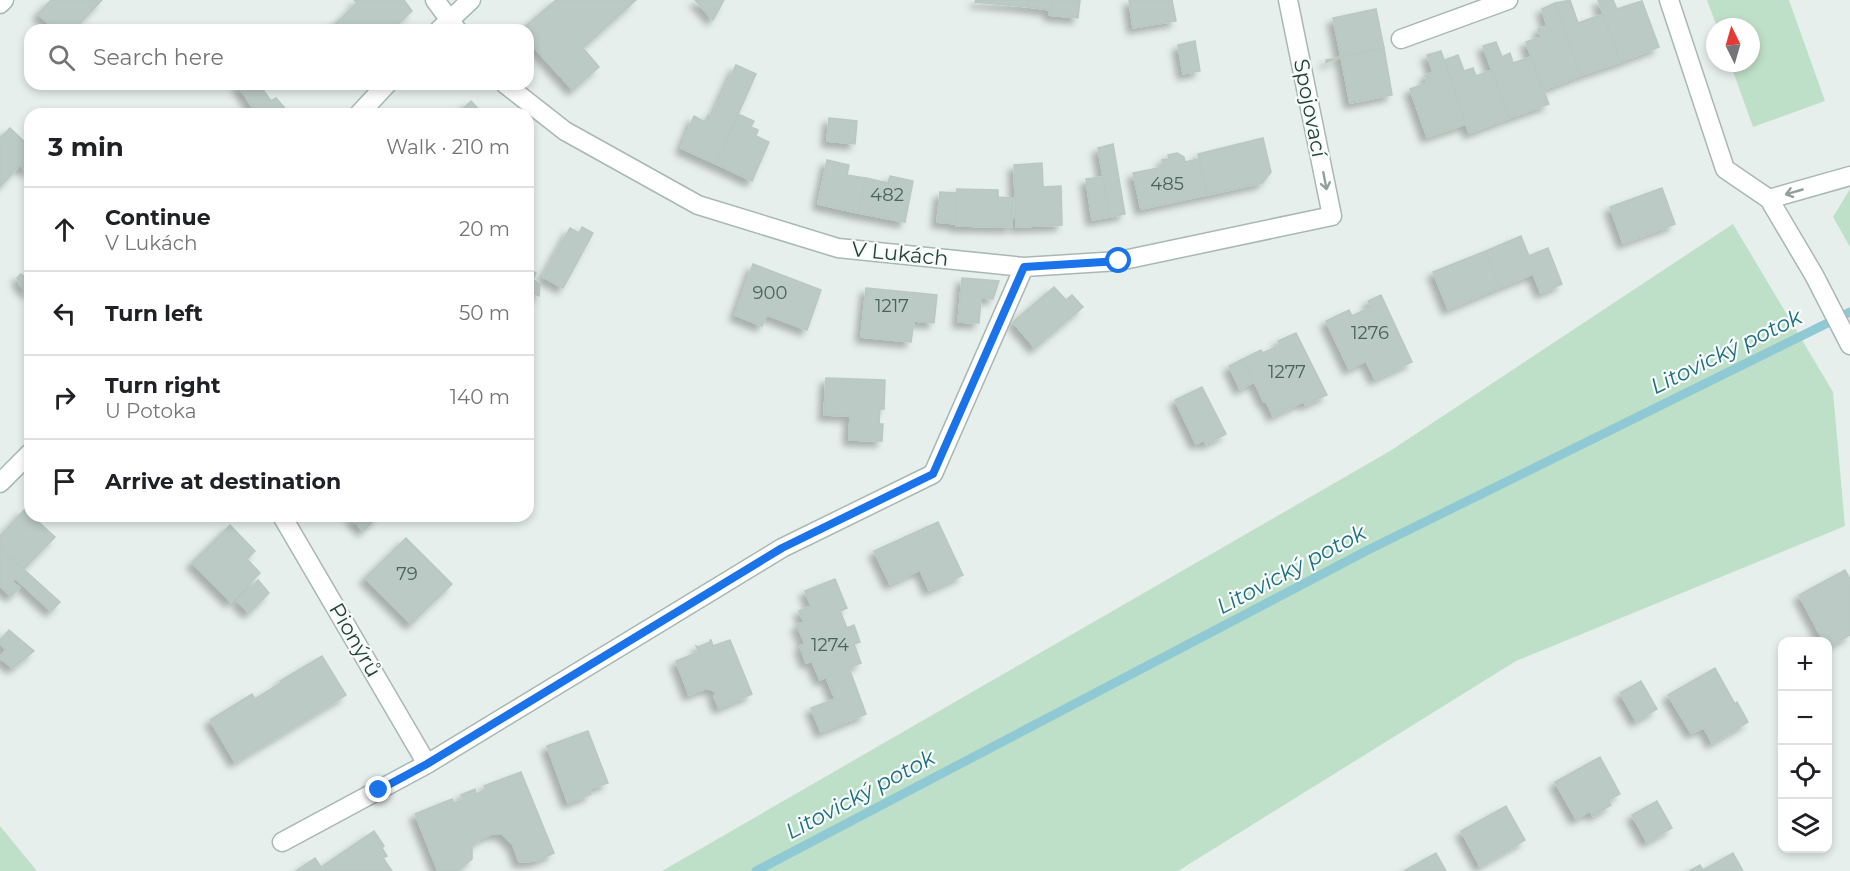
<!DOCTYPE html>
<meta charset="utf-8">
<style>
:root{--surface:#fff;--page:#f2f2f2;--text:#202124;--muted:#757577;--line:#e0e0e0}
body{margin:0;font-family:Montserrat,sans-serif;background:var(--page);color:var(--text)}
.controls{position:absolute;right:18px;bottom:18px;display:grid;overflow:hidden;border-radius:12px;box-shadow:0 3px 9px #0003}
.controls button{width:54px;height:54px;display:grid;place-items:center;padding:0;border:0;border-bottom:2px solid var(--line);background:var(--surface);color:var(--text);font:30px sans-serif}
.compass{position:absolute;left:1706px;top:18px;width:54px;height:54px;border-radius:50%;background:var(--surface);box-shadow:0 3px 9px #0003;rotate:355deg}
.stop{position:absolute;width:18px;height:18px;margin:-14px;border:4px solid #1a73e8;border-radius:50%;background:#fff}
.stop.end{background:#1a73e8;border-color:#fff;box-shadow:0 2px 6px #0008}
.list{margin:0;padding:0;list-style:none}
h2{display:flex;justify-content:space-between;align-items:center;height:78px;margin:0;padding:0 24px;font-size:26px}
h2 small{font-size:20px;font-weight:400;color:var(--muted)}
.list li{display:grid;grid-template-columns:39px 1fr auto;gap:18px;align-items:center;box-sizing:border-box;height:84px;padding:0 24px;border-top:2px solid var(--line)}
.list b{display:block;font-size:22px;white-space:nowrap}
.list p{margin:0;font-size:20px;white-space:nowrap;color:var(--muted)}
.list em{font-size:20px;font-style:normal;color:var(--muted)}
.icon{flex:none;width:33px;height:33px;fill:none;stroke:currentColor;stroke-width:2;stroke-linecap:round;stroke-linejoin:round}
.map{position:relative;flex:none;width:1850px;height:871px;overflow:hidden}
.search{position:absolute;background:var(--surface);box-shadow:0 3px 9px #0003;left:24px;top:24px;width:510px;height:66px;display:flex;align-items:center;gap:15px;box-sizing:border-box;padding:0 21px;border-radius:18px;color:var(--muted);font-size:22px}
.panel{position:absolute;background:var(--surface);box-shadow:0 3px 9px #0003;left:24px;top:108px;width:510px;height:414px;border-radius:18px}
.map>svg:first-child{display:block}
.green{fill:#bfe0c8}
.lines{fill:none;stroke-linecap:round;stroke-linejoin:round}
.stream{stroke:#8ec9d4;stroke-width:9}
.building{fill:#bbcac4;stroke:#b8c9c2;stroke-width:1.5;filter:url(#shadow)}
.street-casing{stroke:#a8b8b2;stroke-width:21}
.secondary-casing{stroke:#a4bbb3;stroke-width:21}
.street{stroke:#fff;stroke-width:18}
.secondary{stroke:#fff;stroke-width:18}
.oneway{stroke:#92a09c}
.route{stroke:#1a73e8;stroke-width:8}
.labels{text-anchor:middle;stroke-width:4.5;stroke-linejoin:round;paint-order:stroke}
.number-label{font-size:18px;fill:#4a645c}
.street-label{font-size:21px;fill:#24423a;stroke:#f7fbf9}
.water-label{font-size:22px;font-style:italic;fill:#1c6f80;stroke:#f7fbf9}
</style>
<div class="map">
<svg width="1850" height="871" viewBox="0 0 1850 871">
<defs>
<filter id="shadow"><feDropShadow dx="-5.5" dy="5.5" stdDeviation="3" flood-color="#0004"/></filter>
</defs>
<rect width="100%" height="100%" fill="#e6efeb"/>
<path class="green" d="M1707,0h82l36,101 -72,26 -23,-64h21v-36h-34z
M1850,189v58l-17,-30z
M1733,224l100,168 12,134 -329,135 -338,210h-516l728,-420z
M0,826l37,45h-37z"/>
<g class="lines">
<path class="stream" d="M756,871l612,-321 482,-238"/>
</g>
<path class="building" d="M51,0h51l-28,30h-18l-18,-16z
M354,0h50l8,11 -20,19h-63l28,-27z
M556,0h80l-53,48 16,19 -26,23 -45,-49v-11h-7z
M695,0h29l-11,20z
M976,0h53v7l-54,-5z
M1029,0h23l-2,10 -21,-3z
M1052,0h28l-2,18 -29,-3z
M1129,0h43l4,21 -43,7z
M1570,0l8,23 25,-9 17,48 -39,13 -26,-72z
M1598,0h15l4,9 25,-8 17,46 -39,15z
M1555,3l26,72 -38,15 -17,-48 15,-5 -3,-8 9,-3 -5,-17z
M1376,9l8,39 -43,9 -8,-39z
M1195,41l5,30 -17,3 -5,-29z
M1496,42l6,15 8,-4 3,10 18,-6 18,47 -40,14 -26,-72z
M1384,48l8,47 -42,8 -9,-46 -15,6v-3z
M1441,51l25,73 -39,13 -17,-48 17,-6 -2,-7 8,-4 -6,-17z
M1458,55l6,16 9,-3 3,8 16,-6 17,48 -40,15 -24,-73z
M736,65l20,9 -40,90 -35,-16 13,-32 11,6 3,-7 4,2z
M237,84h22l12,17 5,-3 14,16h-33z
M471,101l12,13h-26z
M738,114l16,7 -3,6 7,3 -2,6 13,6 -17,39 -36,-17z
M829,118l28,3 -2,23 -28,-3z
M10,128l20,19v22l-2,3 -8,-7 -20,22v-49z
M1263,138l8,34 -9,11 -55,12 -9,-41z
M1113,144l12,70 -15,3 -12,-69z
M1177,153l7,4 1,5 14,-3 8,36 -66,14 -8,-36 30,-6 -1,-7 7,-1 -1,-4z
M827,160l22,5 -2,10 19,3 -8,35 -40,-9z
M1042,163l1,24 18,-1 1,39 -46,2 -2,-62z
M890,176l23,5 -8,41 -47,-9 8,-35 22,5z
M1103,177l7,40 -18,3 -6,-41z
M1662,188l13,36 -52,19 -13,-36z
M957,189l41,1v7l15,1 -1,29 -56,-1z
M940,192l17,1 -1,31 -19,-2z
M582,227l11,6 -30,55 -20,-11 27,-49 9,5z
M1521,236l8,20 19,-8 14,36 -21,9 -8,-19 -33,13 -14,-36z
M1486,251l14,36 -52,22 -15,-37z
M753,264l68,26 -14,40 -40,-15 -5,11 -27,-11z
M528,268l8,5 -3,7 7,4 -1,12 -11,-5z
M30,272v22l-11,-10 2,-2 -4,-4 4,-4 4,3z
M962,278l37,3 -6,18 -12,-1 -2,25 -21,-1z
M1054,287l12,13 6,-5 11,12 -48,41 -22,-26z
M866,288l71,7 -3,28 -20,-2 -3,21 -50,-5z
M1381,295l31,67 -37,17 -9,-18 -17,8 -23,-48 23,-11 3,6 19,-9 -3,-6z
M1296,333l31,62 -22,10 -1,-4 -31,15 -7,-15 -2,1 -21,-43 18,-9 2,3 17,-8 -2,-4z
M1243,359l11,23 -14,7 -11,-23z
M826,378l59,2 -1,29h-4l-1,15h4l-1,17 -33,-1 1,-24 -26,-1z
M1202,387l24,47 -20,10 -2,-4 -8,4 -21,-44z
M25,509l5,7h2l23,21 -31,32 -24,-21v-12z
M350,516h29l-16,15z
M938,522l25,53 -34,15 -9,-20 -30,14 -16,-33z
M230,525l25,26 -8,8 13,14 -29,29 -39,-39z
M406,538l46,46 -41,40 -46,-46z
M0,548l60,54 -9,9 -36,-33 -3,4 8,6 -9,8 -11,-10z
M1845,570l5,9v56l-22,12v-5h-4l-25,-47z
M835,579l12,29 -7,3 7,17 7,-3 6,17 -6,2 7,19 -12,5 17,46 -45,18 -10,-24 24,-9 -9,-22 -6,3 -8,-19 -6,2 -6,-17 5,-2 -8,-19 7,-3 -5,-11 12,-5 -6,-15z
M258,580l11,13 -20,20 -12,-12z
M9,630l25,21 -21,17 -13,-10 6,-8 -6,-6v-4z
M710,640h1l2,6 17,-6 22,54 -33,14 -5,-11 2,-5 -9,-4 -18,7 -13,-34 23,-9 -3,-6 2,1 12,-5z
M322,656l24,39 -111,67 -25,-42 42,-26 3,5 26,-16 -1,-2z
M1715,668l20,36 2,-2 11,20 -36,21 -8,-15 -13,5 -23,-38z
M1641,681l16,28 -21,12 -16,-28z
M588,731l20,52 -19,6 2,5 -23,9 -21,-57z
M1600,757l20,37 -12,6 3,5 -18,11 -3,-5 -14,8 -21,-37z
M521,772l33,81 -18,8 -17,1 -6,-17 -11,-11h-11l-11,5 -8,7v13l-13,11 -21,1 -23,-57 37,-15 2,4 9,-3 -2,-5 14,-6 1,5 10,-4 -2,-4z
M1657,801l15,27 -25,14 -15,-27z
M1506,806l19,34 -45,26 -19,-35z
M374,831l10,15 -2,2 5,8 -4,2 9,13h-96l19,-13 6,9z
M1436,853l10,18h-42z
M1733,853l10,18h-54l11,-6 3,5z"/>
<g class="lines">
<defs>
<path id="street" d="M435,0l22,30
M1669,0l56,169 44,30 81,-23
M0,4l4,-4
M1401,39l107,-39
M505,84l60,47 133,74 140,43 186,19 95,-6 213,-45 -44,-216
M1769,199l45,76 36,70
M282,516l145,248
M282,842l145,-78 355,-216 151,-74 91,-207"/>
<path id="secondary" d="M439,30l32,-30
M359,114l28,-30
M0,483l30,-30"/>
</defs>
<use href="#street" class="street-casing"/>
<use href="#secondary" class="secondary-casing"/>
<use href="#street" class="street"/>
<use href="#secondary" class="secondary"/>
</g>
<defs><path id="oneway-shaft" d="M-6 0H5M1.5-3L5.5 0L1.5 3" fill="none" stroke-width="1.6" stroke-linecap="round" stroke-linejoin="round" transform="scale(1.5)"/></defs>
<g class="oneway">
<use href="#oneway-shaft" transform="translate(1325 181) rotate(79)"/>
<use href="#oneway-shaft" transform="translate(1794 192) rotate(164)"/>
</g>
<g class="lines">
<path class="route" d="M379,790l48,-26 355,-216 151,-74 91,-207 95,-6"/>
</g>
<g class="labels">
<g class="number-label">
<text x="1167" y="190">485</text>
<text x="887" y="201">482</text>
<text x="770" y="299">900</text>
<text x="892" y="312">1217</text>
<text x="1370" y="339">1276</text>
<text x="1287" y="378">1277</text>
<text x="407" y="580">79</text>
<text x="830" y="651">1274</text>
</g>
<g class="street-label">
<text transform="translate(1310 108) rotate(79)" y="7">Spojovací</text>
<text transform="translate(900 254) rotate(6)" y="7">V Lukách</text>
<text transform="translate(355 640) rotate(60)" y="7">Pionýrů</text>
</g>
<g class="water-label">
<text transform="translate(1726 351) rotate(-26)" y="8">Litovický potok</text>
<text transform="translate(1291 569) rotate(-28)" y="8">Litovický potok</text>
<text transform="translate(860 794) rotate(-28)" y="8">Litovický potok</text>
</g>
</g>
</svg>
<div class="controls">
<button>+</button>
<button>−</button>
<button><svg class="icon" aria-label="locate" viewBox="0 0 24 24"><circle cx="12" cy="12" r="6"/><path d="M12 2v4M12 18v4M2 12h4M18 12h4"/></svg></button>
<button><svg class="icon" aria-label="layers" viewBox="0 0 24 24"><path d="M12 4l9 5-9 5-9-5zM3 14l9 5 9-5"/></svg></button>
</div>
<svg class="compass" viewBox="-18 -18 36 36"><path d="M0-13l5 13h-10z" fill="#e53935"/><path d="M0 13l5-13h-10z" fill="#757577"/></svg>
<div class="stop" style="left:1119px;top:261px"></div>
<div class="stop end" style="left:379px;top:790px"></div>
<div class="search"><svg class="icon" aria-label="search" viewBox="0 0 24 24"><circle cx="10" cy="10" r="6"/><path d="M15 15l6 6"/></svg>Search here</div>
<section class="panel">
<h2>3 min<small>Walk · 210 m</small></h2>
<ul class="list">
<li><svg class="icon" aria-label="ahead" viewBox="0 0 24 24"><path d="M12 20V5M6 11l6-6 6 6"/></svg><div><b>Continue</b><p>V Lukách</p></div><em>20 m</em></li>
<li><svg class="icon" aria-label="left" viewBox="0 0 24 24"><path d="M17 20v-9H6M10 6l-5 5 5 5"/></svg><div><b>Turn left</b></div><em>50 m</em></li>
<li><svg class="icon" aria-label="right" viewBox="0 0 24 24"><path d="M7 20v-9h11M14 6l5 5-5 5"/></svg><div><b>Turn right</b><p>U Potoka</p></div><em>140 m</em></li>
<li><svg class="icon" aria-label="arrive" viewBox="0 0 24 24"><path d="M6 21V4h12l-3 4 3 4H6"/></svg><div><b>Arrive at destination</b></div></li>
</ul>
</section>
</div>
